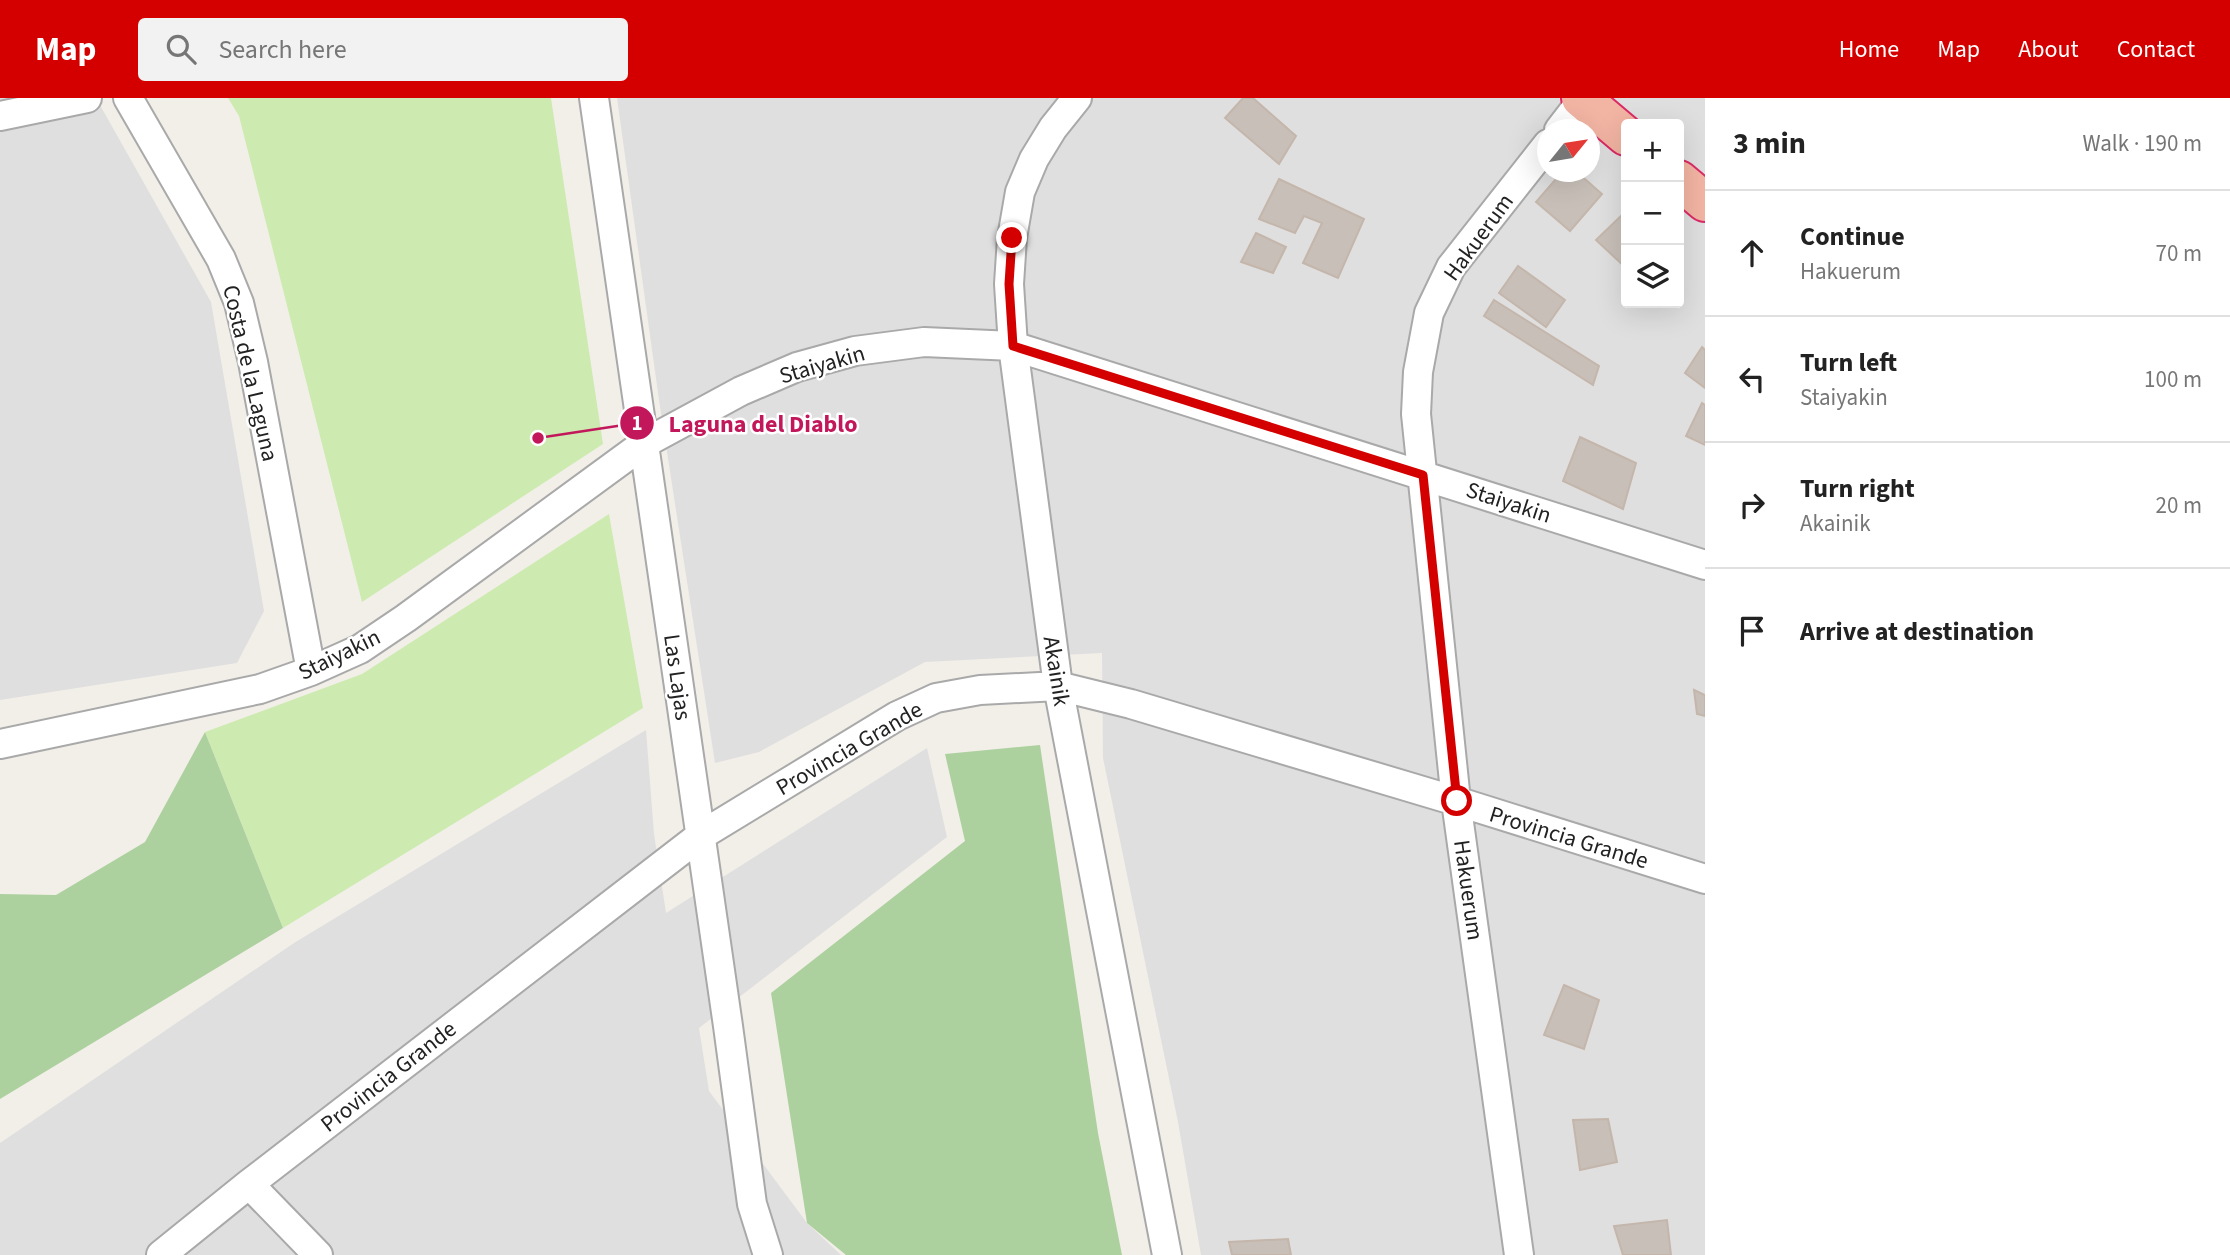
<!DOCTYPE html>
<meta charset="utf-8">
<style>
:root{--surface:#fff;--page:#f2f2f2;--text:#222;--muted:#767676;--line:#e0e0e0;--accent:#d40000}
body{margin:0;font-family:"Source Sans 3",sans-serif;background:var(--page);color:var(--text)}
.controls{position:absolute;right:21px;top:21px;display:grid;overflow:hidden;border-radius:7px;box-shadow:0 7px 28px #0002}
.controls button{width:63px;height:63px;display:grid;place-items:center;padding:0;border:0;border-bottom:2px solid var(--line);background:var(--surface);color:var(--text);font:35px sans-serif}
.compass{position:absolute;left:1537px;top:21px;width:63px;height:63px;border-radius:50%;background:var(--surface);box-shadow:0 7px 28px #0002;rotate:60deg}
.stop{position:absolute;width:21px;height:21px;margin:-16px;border:5px solid #d40000;border-radius:50%;background:#fff}
.stop.end{background:#d40000;border-color:#fff;box-shadow:0 2px 7px #0008}
.list{margin:0;padding:0;list-style:none}
h2{display:flex;justify-content:space-between;align-items:center;height:91px;margin:0;padding:0 28px;font-size:30px}
h2 small{font-size:23px;font-weight:400;color:var(--muted)}
.list li{display:grid;grid-template-columns:46px 1fr auto;gap:21px;align-items:center;box-sizing:border-box;height:126px;padding:0 28px;border-top:2px solid var(--line)}
.list b{display:block;font-size:26px;white-space:nowrap}
.list p{margin:0;font-size:23px;white-space:nowrap;color:var(--muted)}
.list em{font-size:23px;font-style:normal;color:var(--muted)}
.icon{flex:none;width:38px;height:38px;fill:none;stroke:currentColor;stroke-width:2;stroke-linecap:round;stroke-linejoin:round}
.map{position:relative;flex:none;width:1705px;height:1157px;overflow:hidden}
header{display:flex;align-items:center;gap:42px;box-sizing:border-box;height:98px;padding:0 35px;background:var(--accent);color:#fff}
header strong{font-size:33px}
nav{display:flex;gap:38px;margin-inline-start:auto;font-size:24px}
.search{width:490px;height:63px;background:var(--page);display:flex;align-items:center;gap:18px;box-sizing:border-box;padding:0 24px;border-radius:7px;color:var(--muted);font-size:26px}
main{display:flex}
aside{flex:1;background:var(--surface)}
.map>svg:first-child{display:block}
.residential{fill:#e0dfdf;fill-rule:evenodd}
.grass{fill:#cdebb0}
.forest{fill:#add19e}
.building{fill:#c7bfb8;stroke:#c4b6ab;stroke-width:2}
.lines{fill:none;stroke-linecap:round;stroke-linejoin:round}
.minor-casing{stroke:#a9a9a9;stroke-width:32}
.trunk-casing{stroke:#dc2a67;stroke-width:42}
.minor{stroke:#fff;stroke-width:28}
.trunk{stroke:#f2b4a3;stroke-width:38}
.route{stroke:#d40000;stroke-width:9}
.labels{text-anchor:middle;stroke-width:5;stroke-linejoin:round;paint-order:stroke}
.street-label{font-size:23px;fill:#222;stroke:#fff}
.leader{fill:none;stroke:#c2185b;stroke-width:2.5}
.callout-dot{fill:#c2185b;stroke:#fff;stroke-width:2.5}
.mark-label{font-size:21px;text-anchor:middle;font-weight:bold;fill:#fff}
.callout-label{font-size:24px;text-anchor:middle;font-weight:bold;fill:#c2185b;stroke:#fff;stroke-width:5;stroke-linejoin:round;paint-order:stroke}
</style>
<header>
<strong>Map</strong>
<div class="search"><svg class="icon" aria-label="search" viewBox="0 0 24 24"><circle cx="10" cy="10" r="6"/><path d="M15 15l6 6"/></svg>Search here</div>
<nav><a>Home</a><a>Map</a><a>About</a><a>Contact</a></nav>
</header>
<main>
<div class="map">
<svg width="1705" height="1157" viewBox="0 0 1705 1157">
<rect width="100%" height="100%" fill="#f2efe9"/>
<path class="residential" d="M0,0h96l115,204 53,309 -27,52 -237,37z
M617,0h1088v1157h-504l-23,-133 -75,-364 -1,-105 -177,9 -166,90 -44,11 -56,-363zM1626,26h53v179h-53zM1548,32h42v42h-42z
M646,632l8,104 12,79 261,-165 20,89 -248,191 10,63 98,132 34,32h-841v-112l294,-200z"/>
<path class="grass" d="M228,0h323l52,346 -241,158 -123,-486z
M609,416l34,194 -360,220 -78,-196 157,-58z"/>
<path class="forest" d="M205,634l78,196 -283,171v-205l56,1 89,-53z
M1040,647l58,388 24,122h-276l-39,-32 -36,-230 194,-152 -20,-87z"/>
<path class="building" d="M1243,0h10l43,38 -17,28 -54,-46z
M1562,74h15l25,22 -32,37 -34,-29z
M1279,81l85,40 -26,59 -35,-15 19,-40 -18,-7 -9,17 -36,-14z
M1626,113v57l-30,-28z
M1256,135l30,14 -13,26 -32,-11z
M1518,168l47,34 -19,27 -47,-34z
M1494,202l105,66 -6,19 -109,-69z
M1702,249l3,3v38l-20,-15z
M1702,305l3,2v40l-19,-9z
M1580,339l56,26 -13,46 -60,-28z
M1694,592l11,5v21l-8,-2z
M1564,887l35,15 -15,49 -40,-14z
M1608,1021l9,43 -37,8 -7,-50z
M1667,1122l4,35h-48l-9,-29z
M1288,1141l3,16h-59l-3,-13z"/>
<g class="lines">
<defs>
<path id="minor" d="M128,0l93,161 18,44 14,59 58,309
M594,0l134,928 24,178 16,51
M1077,0l-24,30 -19,31 -14,33 -8,46 -3,46 4,62 45,340 109,569
M0,18l87,-18
M1559,32l24,-31
M0,646l260,-55 51,-18 49,-22 46,-31 239,-175 96,-52 56,-24 58,-16 69,-9 89,4 692,219
M249,1086l69,71
M161,1157l88,-71 451,-348 197,-120 39,-18 44,-8 78,-4 73,18 325,97 249,78
M1519,1157l-63,-454 -40,-387 2,-42 11,-59 22,-46 97,-123"/>
<path id="trunk" d="M1581,0l45,38
M1679,82l26,22"/>
</defs>
<use href="#minor" class="minor-casing"/>
<use href="#trunk" class="trunk-casing"/>
<use href="#minor" class="minor"/>
<use href="#trunk" class="trunk"/>
</g>
<g class="lines">
<path class="route" d="M1012,140l-3,46 4,62 410,129 34,326"/>
</g>
<g class="labels">
<g class="street-label">
<text transform="translate(1478 139) rotate(-54)" y="8">Hakuerum</text>
<text transform="translate(822 266) rotate(-16)" y="8">Staiyakin</text>
<text transform="translate(251 275) rotate(77)" y="8">Costa de la Laguna</text>
<text transform="translate(1509 404) rotate(18)" y="8">Staiyakin</text>
<text transform="translate(339 556) rotate(-26)" y="8">Staiyakin</text>
<text transform="translate(1057 573) rotate(81)" y="8">Akainik</text>
<text transform="translate(678 579) rotate(82)" y="8">Las Lajas</text>
<text transform="translate(849 650) rotate(-30)" y="8">Provincia Grande</text>
<text transform="translate(1569 739) rotate(17)" y="8">Provincia Grande</text>
<text transform="translate(1469 792) rotate(82)" y="8">Hakuerum</text>
<text transform="translate(388 978) rotate(-38)" y="8">Provincia Grande</text>
</g>
</g>
<path class="leader" d="M538 340L637 325"/>
<g class="callout-dot">
<circle cx="538" cy="340" r="7"/>
<circle cx="637" cy="325" r="18"/>
</g>
<g class="mark-label">
<text x="637" y="332">1</text>
</g>
<g class="callout-label">
<text x="763" y="334">Laguna del Diablo</text>
</g>
</svg>
<div class="controls">
<button>+</button>
<button>−</button>
<button><svg class="icon" aria-label="layers" viewBox="0 0 24 24"><path d="M12 4l9 5-9 5-9-5zM3 14l9 5 9-5"/></svg></button>
</div>
<svg class="compass" viewBox="-18 -18 36 36"><path d="M0-13l5 13h-10z" fill="#e53935"/><path d="M0 13l5-13h-10z" fill="#767676"/></svg>
<div class="stop" style="left:1457px;top:703px"></div>
<div class="stop end" style="left:1012px;top:140px"></div>
</div>
<aside>
<h2>3 min<small>Walk · 190 m</small></h2>
<ul class="list">
<li><svg class="icon" aria-label="ahead" viewBox="0 0 24 24"><path d="M12 20V5M6 11l6-6 6 6"/></svg><div><b>Continue</b><p>Hakuerum</p></div><em>70 m</em></li>
<li><svg class="icon" aria-label="left" viewBox="0 0 24 24"><path d="M17 20v-9H6M10 6l-5 5 5 5"/></svg><div><b>Turn left</b><p>Staiyakin</p></div><em>100 m</em></li>
<li><svg class="icon" aria-label="right" viewBox="0 0 24 24"><path d="M7 20v-9h11M14 6l5 5-5 5"/></svg><div><b>Turn right</b><p>Akainik</p></div><em>20 m</em></li>
<li><svg class="icon" aria-label="arrive" viewBox="0 0 24 24"><path d="M6 21V4h12l-3 4 3 4H6"/></svg><div><b>Arrive at destination</b></div></li>
</ul>
</aside>
</main>
